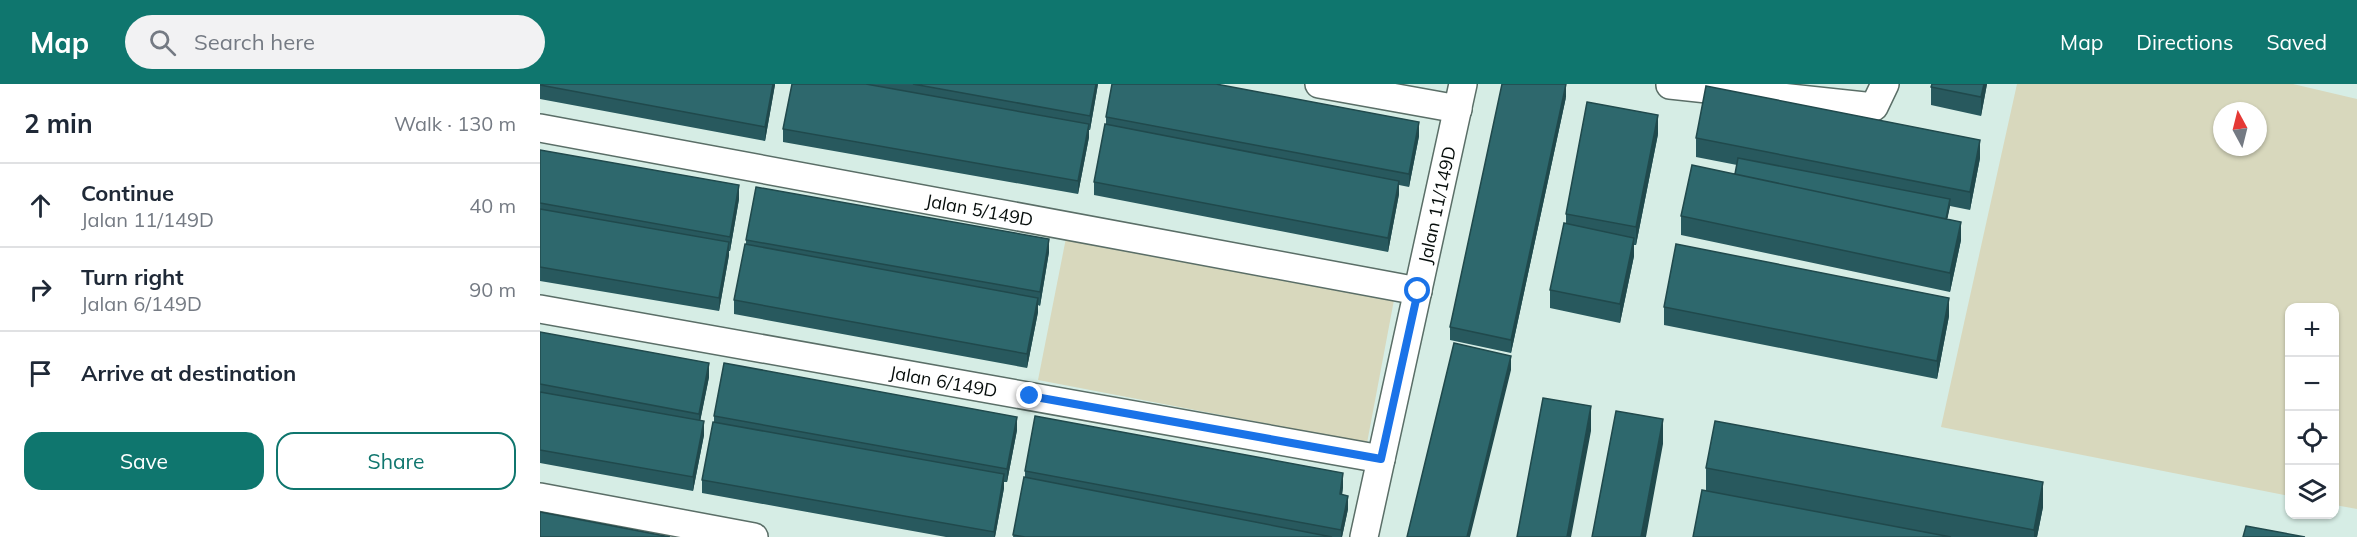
<!DOCTYPE html>
<meta charset="utf-8">
<style>
:root{--surface:#fff;--page:#f2f2f3;--text:#1f2937;--muted:#747a83;--line:#e0e1e3;--accent:#0f766e}
body{margin:0;font-family:Mulish,sans-serif;background:var(--page);color:var(--text)}
.controls{position:absolute;right:18px;bottom:18px;display:grid;overflow:hidden;border-radius:12px;box-shadow:0 2px 4px #0004}
.controls button{width:54px;height:54px;display:grid;place-items:center;padding:0;border:0;border-bottom:2px solid var(--line);background:var(--surface);color:var(--text);font:30px sans-serif}
.compass{position:absolute;left:1673px;top:18px;width:54px;height:54px;border-radius:50%;background:var(--surface);box-shadow:0 2px 4px #0004;rotate:353deg}
.stop{position:absolute;width:18px;height:18px;margin:-14px;border:4px solid #1a73e8;border-radius:50%;background:#fff}
.stop.end{background:#1a73e8;border-color:#fff;box-shadow:0 2px 6px #0008}
.list{margin:0;padding:0;list-style:none}
h2{display:flex;justify-content:space-between;align-items:center;height:78px;margin:0;padding:0 24px;font-size:26px}
h2 small{font-size:20px;font-weight:400;color:var(--muted)}
.list li{display:grid;grid-template-columns:39px 1fr auto;gap:18px;align-items:center;box-sizing:border-box;height:84px;padding:0 24px;border-top:2px solid var(--line)}
.list b{display:block;font-size:22px;white-space:nowrap}
.list p{margin:0;font-size:20px;white-space:nowrap;color:var(--muted)}
.list em{font-size:20px;font-style:normal;color:var(--muted)}
.actions{display:flex;gap:12px;padding:18px 24px}
.actions a{flex:1;padding:14px 0;border:2px solid var(--accent);border-radius:18px;text-align:center;font-size:21px;color:var(--accent)}
.actions .main{background:var(--accent);color:#fff}
.icon{flex:none;width:33px;height:33px;fill:none;stroke:currentColor;stroke-width:2;stroke-linecap:round;stroke-linejoin:round}
.map{position:relative;flex:none;width:1817px;height:453px;overflow:hidden}
header{display:flex;align-items:center;gap:36px;box-sizing:border-box;height:84px;padding:0 30px;background:var(--accent);color:#fff}
header strong{font-size:28px}
nav{display:flex;gap:33px;margin-inline-start:auto;font-size:21px}
.search{width:420px;height:54px;background:var(--page);display:flex;align-items:center;gap:15px;box-sizing:border-box;padding:0 21px;border-radius:33px;color:var(--muted);font-size:22px}
main{display:flex}
aside{flex:1;background:var(--surface)}
.map>svg:first-child{display:block}
.green{fill:#d8d8bd;fill-rule:evenodd}
.lines{fill:none;stroke-linecap:round;stroke-linejoin:round}
.minor-casing{stroke:#5a6e67;stroke-width:30}
.minor{stroke:#fff;stroke-width:27}
.wall{fill:#28595e}
.shaded-wall{fill:#20494c}
.building{fill:#2e686d;stroke:#20494c;stroke-width:1.5}
.route{stroke:#1a73e8;stroke-width:8}
.labels{text-anchor:middle;dominant-baseline:central;stroke-width:4.5;stroke-linejoin:round;paint-order:stroke}
.street-label{font-size:18px;fill:#060d0b;stroke:#fff}
</style>
<header>
<strong>Map</strong>
<div class="search"><svg class="icon" aria-label="search" viewBox="0 0 24 24"><circle cx="10" cy="10" r="6"/><path d="M15 15l6 6"/></svg>Search here</div>
<nav><a>Map</a><a>Directions</a><a>Saved</a></nav>
</header>
<main>
<aside>
<h2>2 min<small>Walk · 130 m</small></h2>
<ul class="list">
<li><svg class="icon" aria-label="ahead" viewBox="0 0 24 24"><path d="M12 20V5M6 11l6-6 6 6"/></svg><div><b>Continue</b><p>Jalan 11/149D</p></div><em>40 m</em></li>
<li><svg class="icon" aria-label="right" viewBox="0 0 24 24"><path d="M7 20v-9h11M14 6l5 5-5 5"/></svg><div><b>Turn right</b><p>Jalan 6/149D</p></div><em>90 m</em></li>
<li><svg class="icon" aria-label="arrive" viewBox="0 0 24 24"><path d="M6 21V4h12l-3 4 3 4H6"/></svg><div><b>Arrive at destination</b></div></li>
</ul>
<div class="actions"><a class="main">Save</a><a>Share</a></div>
</aside>
<div class="map">
<svg width="1817" height="453" viewBox="0 0 1817 453">
<rect width="100%" height="100%" fill="#d6ede5"/>
<path class="green" d="M1477,0h276l64,15v410l-22,-4 -1,-197h-44l-1,188 -348,-69zM1682,27h36v36h-36z
M526,154l328,62 -27,143 -329,-63z"/>
<g class="lines">
<g class="minor-casing">
<g id="minor">
<path d="M779,0l139,25"/>
<path d="M1130,1l204,22 11,-23"/>
<path id="s1" d="M0,44l878,163"/>
<path id="s2" d="M0,225l841,150"/>
<path d="M0,413l214,40"/>
<path id="s3" d="M824,453l99,-453"/>
</g>
</g>
<use href="#minor" class="minor"/>
</g>
<path class="wall" d="M0,0h235l-10,57 -225,-42z
M252,0h306l-8,46h-1v7l-11,57 -295,-52v-13z
M1447,0l-6,32 -50,-11v-18z
M1026,13l-55,256 -61,-13v-13z
M566,33l313,19 -10,51 -10,-2v9l-11,58 -294,-57v-13l12,-58z
M1118,50l-22,111h-2v11l-14,67 -70,-15v-18l16,-66v-10z
M1156,54l284,20 -10,52 -20,-4 -3,13 14,21 -11,52 -269,-57v-19l54,-42 2,-9 -41,-8z
M0,66l199,49 -9,52h-1v4l-10,56 -179,-30z
M206,156l303,12 -9,54 -2,-1v7l-11,56 -293,-54v-14l12,-56z
M1124,223l285,9 -12,63 -273,-54z
M0,248l169,45 -9,44 4,14 -11,56 -153,-28z
M174,332l303,14 -10,52h-3v6l-9,49h-49l-244,-44v-13l12,-58z
M1166,384l337,39 -6,30h-344l13,-46z
M485,387l318,16 -1,8 6,14 -6,28h-329l12,-59z"/>
<path class="shaded-wall" d="M233,0h2v1l-10,56v-14z
M556,0h2l-8,46v-14z
M1026,0v13l-55,256v-13z
M1444,0h3l-6,32v-19z
M1118,31v19l-22,111v-18z
M879,38v14l-10,51v-13z
M549,40v13l-11,57v-13z
M1440,56v18l-10,52v-18z
M859,97v13l-11,58v-14z
M199,101v14l-9,52v-14z
M1410,115v7l-6,30v-7z
M1421,138v18l-11,52v-19z
M1094,154v18l-14,67v-19z
M509,155v13l-9,54v-14z
M189,158v13l-10,56v-13z
M498,214v14l-11,56v-14z
M1409,214v18l-12,63v-18z
M971,272v14l-41,167h-3z
M169,279v14l-10,50v-13z
M1051,322v25l-20,106h-4z
M477,333v13l-10,52v-13z
M1123,335v25l-17,93h-5z
M164,337v14l-11,56v-14z
M803,389v14l-3,21v-14z
M464,390v14l-9,49h-1v-5z
M1503,398v25l-6,30h-3v-7z
M808,412v13l-6,28h-1v-7z"/>
<path class="building" d="M0,0h233l-8,43 -225,-42z
M252,0h74l223,40 -11,57 -295,-52z
M373,0h183l-6,32z
M572,0h104l203,38 -10,52 -303,-57z
M962,0h64l-55,256 -61,-13z
M1392,0h52l-3,13 -50,-10z
M1166,2l274,54 -10,52 -274,-54z
M1047,18l71,13 -22,112 -70,-13z
M565,40l294,57 -11,57 -294,-56z
M0,66l199,35 -9,52 -190,-34z
M1198,74l212,41 -4,20 -211,-45z
M1152,81l269,57 -11,51 -269,-57z
M216,103l293,52 -9,53 -294,-52z
M0,125l189,33 -10,56 -179,-31z
M1024,139l70,15 -14,66 -70,-14z
M205,160l293,54 -11,56 -293,-54z
M1136,160l273,54 -12,63 -273,-54z
M0,248l169,31 -10,51 -159,-30z
M914,259l57,13 -44,181h-60z
M184,279l293,54 -10,52 -293,-53z
M0,308l164,29 -11,56 -153,-27z
M1003,314l48,8 -24,131h-50z
M1076,327l47,8 -22,118h-49z
M495,332l308,57 -3,21 8,2 -7,34 -316,-59z
M1175,337l328,61 -9,48 -328,-62z
M173,338l291,52 -10,58 -292,-52z
M484,393l308,60h-307l-12,-2z
M1162,406l249,47h-258z
M0,428l130,25h-130z
M1706,442l59,11h-62z"/>
<g class="lines">
<path class="route" d="M490,312l351,63 37,-168"/>
</g>
<g class="labels">
<g class="street-label">
<text stroke="none"><textPath href="#s3" startOffset="340">Jalan 11/149D</textPath></text>
<text stroke="none"><textPath href="#s1" startOffset="447">Jalan 5/149D</textPath></text>
<text stroke="none"><textPath href="#s2" startOffset="410">Jalan 6/149D</textPath></text>
</g>
</g>
</svg>
<div class="controls">
<button>+</button>
<button>−</button>
<button><svg class="icon" aria-label="locate" viewBox="0 0 24 24"><circle cx="12" cy="12" r="6"/><path d="M12 2v4M12 18v4M2 12h4M18 12h4"/></svg></button>
<button><svg class="icon" aria-label="layers" viewBox="0 0 24 24"><path d="M12 4l9 5-9 5-9-5zM3 14l9 5 9-5"/></svg></button>
</div>
<svg class="compass" viewBox="-18 -18 36 36"><path d="M0-13l5 13h-10z" fill="#e53935"/><path d="M0 13l5-13h-10z" fill="#747a83"/></svg>
<div class="stop" style="left:878px;top:207px"></div>
<div class="stop end" style="left:490px;top:312px"></div>
</div>
</main>
